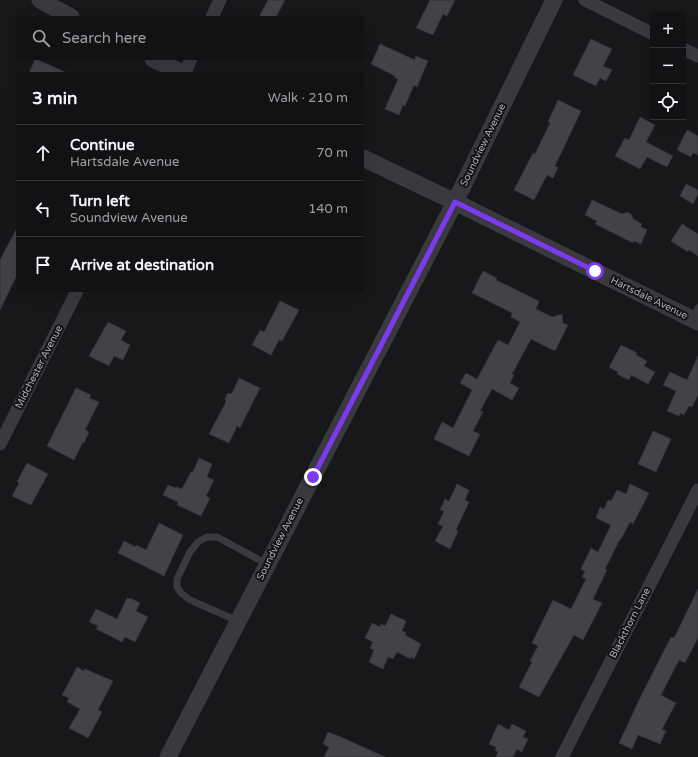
<!DOCTYPE html>
<meta charset="utf-8">
<style>
:root{--surface:#121214;--page:#1b1b1d;--text:#f1f3f6;--muted:#9c9ea0;--line:#313234}
body{margin:0;font-family:"Varela Round",sans-serif;background:var(--page);color:var(--text)}
.controls{position:absolute;right:12px;top:12px;display:grid;overflow:hidden;border-radius:0px;box-shadow:0 4px 16px #0002}
.controls button{width:36px;height:36px;display:grid;place-items:center;padding:0;border:0;border-bottom:1px solid var(--line);background:var(--surface);color:var(--text);font:20px sans-serif}
.stop{position:absolute;width:12px;height:12px;margin:-9px;border:3px solid #7c3aed;border-radius:50%;background:#fff}
.stop.end{background:#7c3aed;border-color:#fff;box-shadow:0 1px 4px #0008}
.list{margin:0;padding:0;list-style:none}
h2{display:flex;justify-content:space-between;align-items:center;height:52px;margin:0;padding:0 16px;font-size:17px}
h2 small{font-size:13px;font-weight:400;color:var(--muted)}
.list li{display:grid;grid-template-columns:26px 1fr auto;gap:12px;align-items:center;box-sizing:border-box;height:56px;padding:0 16px;border-top:1px solid var(--line)}
.list b{display:block;font-size:15px;white-space:nowrap}
.list p{margin:0;font-size:13px;white-space:nowrap;color:var(--muted)}
.list em{font-size:13px;font-style:normal;color:var(--muted)}
.icon{flex:none;width:22px;height:22px;fill:none;stroke:currentColor;stroke-width:2;stroke-linecap:round;stroke-linejoin:round}
.map{position:relative;flex:none;width:698px;height:757px;overflow:hidden}
.search{position:absolute;background:var(--surface);box-shadow:0 4px 16px #0002;left:16px;top:16px;width:348px;height:44px;display:flex;align-items:center;gap:10px;box-sizing:border-box;padding:0 14px;border-radius:0px;color:var(--muted);font-size:15px}
.panel{position:absolute;background:var(--surface);box-shadow:0 4px 16px #0002;left:16px;top:72px;width:348px;height:220px;border-radius:0px}
.map>svg:first-child{display:block}
.building{fill:#434247;stroke:#333236}
.lines{fill:none;stroke-linecap:round;stroke-linejoin:round}
.service{stroke:#3a393f;stroke-width:7}
.minor{stroke:#3a393f;stroke-width:13}
.tertiary{stroke:#3a393f;stroke-width:17}
.route{stroke:#7c3aed;stroke-width:5}
.labels{text-anchor:middle;dominant-baseline:central;stroke-width:4;stroke-linejoin:round;paint-order:stroke}
.street-label{font-size:10px;fill:#ababb9;stroke:#131315}
</style>
<div class="map">
<svg width="698" height="757" viewBox="0 0 698 757">
<rect width="100%" height="100%" fill="#18181a"/>
<path class="building" d="M268,0h17l-9,17h-17z
M430,0h25l-8,16 -4,-2 -10,21 -17,-7z
M591,39l21,10 -9,17 9,4 -6,11 -6,-3 -4,8 -23,-11z
M380,44l35,16 1,-4 12,5 -11,26 -3,-2 -9,21 -2,-1 -4,10 -14,-6 13,-30 -3,-1v-2l-24,-12z
M35,59h1l31,14h-38z
M558,100l23,11 -26,55 3,2 -5,10 -6,-3 -13,25 -20,-10 19,-37 2,1 15,-31 -2,-1z
M640,117l15,8 -9,17 27,14 -6,11 -20,-10 -7,12 -25,-13 10,-18 4,2z
M687,130l11,6v19l-5,-2 -2,4 -14,-7z
M686,184l12,6v4l-5,10 -13,-8z
M592,200l30,14 5,-2 4,2 2,5 9,5 -1,3 6,3 -6,14 -7,-3 -1,2 -38,-19 2,-3 -12,-6z
M682,224l16,10v22l-9,-6 -1,2 -17,-11z
M17,228v47l-17,35v-50z
M483,271l14,7 -1,2 43,21 -3,8 16,8 10,-3 1,9 5,2 -13,26 -24,-12 -19,35 2,1 -4,8 9,5 -7,12 -20,-11 -12,22 3,1 -10,19 7,3 -11,22 -35,-17 8,-17 11,6 19,-38 -12,-7 6,-10 11,6 21,-39 10,5 12,-23 -9,-5 1,-4 -40,-20z
M280,301l19,9 -17,31 -3,-1 -8,15 -19,-10 8,-15 4,2z
M108,322l18,9 -5,9 9,5 -7,15 -9,-4 -5,10 -20,-10z
M621,345l16,8 -1,2 11,6 -3,5 11,6 -7,12 -17,-9 -2,5 -12,-6 1,-2 -9,-5z
M698,356v39l-6,12 -3,-1 -5,9 -4,-2 -1,3 -12,-5 9,-20 -13,-6 7,-13 17,8z
M239,378l21,10 -20,40 -3,-2 -8,17 -20,-9 17,-32 -1,-3 2,-5 5,-1z
M76,388l15,7 -2,3 10,4 -14,28 4,2 -5,11 -1,-1 -9,18 -27,-14z
M653,431l18,8 -15,33 -18,-8z
M199,458l13,6 -5,13 7,3 -8,16 4,2 -9,18 -24,-11 1,-3 -15,-7 5,-10 8,3 1,-1 5,2 9,-17h2z
M27,463l21,11 -17,31 -19,-9 7,-13 -2,-1z
M457,484l12,6 -4,10 4,2 -13,28 2,1 -8,18 -15,-8 8,-15 -5,-2 6,-13 -4,-1 5,-11 4,2z
M630,484l19,9 -16,31 -3,-2 -9,17h-1l-15,30 2,1 -14,29 9,4 -19,37 -9,-5 -35,62 -20,-10 13,-25 -2,-1 8,-15 -6,-3 21,-43 18,9 15,-30 -4,-2 3,-6 -4,-2 10,-21 7,4 13,-27 -15,-7 4,-11 4,2 4,-9 3,1 6,-11 9,4z
M159,523l24,12 -19,41 -46,-23 6,-12 12,6v-2l10,5z
M698,589v49l-13,25 -6,-3 -18,35 15,8 -14,26 4,2 -6,13 -22,-9 -6,14 -13,-6 21,-45 31,-61 3,1z
M127,598l3,1v-1l10,5 -4,8 12,6 -13,25 -10,-5 -3,5 -26,-13 2,-3 -9,-4 7,-13 21,10z
M391,614l15,7 -4,10 4,1 -1,3 16,9 -7,15 -3,-2v2l-14,-7 -4,7 -5,-2 -5,12 -14,-7 5,-12 -4,-2 3,-6 -8,-4 7,-15 8,4 1,-3 4,2z
M77,667l7,4 1,-2 28,12 -15,29 4,2 -14,26 -19,-10 11,-19 -13,-7 2,-4 -7,-3z
M498,724l11,6 3,-6 14,7 -3,6 5,2 -6,13 -5,-3 -4,8h-17l2,-5 -3,-2 1,-3 -7,-3z
M328,732l13,5 44,20h-61l5,-10 -6,-3z"/>
<g class="lines">
<path class="service" d="M693,320l5,-12
M238,621l-48,-21 -9,-7 -4,-6v-8l13,-27 8,-10 9,-5h10l50,27"/>
<path class="minor" d="M585,0l68,34
M212,17l8,-17
M683,49l15,7
M185,73l6,-14
M0,444l77,-153
M562,757l136,-267"/>
<path class="tertiary" d="M40,0l31,17
M153,59l30,14
M363,158l92,44 243,120
M168,757l287,-555 99,-202"/>
</g>
<g class="lines">
<path class="route" d="M313,477l142,-275 140,69"/>
</g>
<g class="labels">
<g class="street-label">
<text transform="translate(483 145) rotate(-64)">Soundview Avenue</text>
<text transform="translate(649 298) rotate(26)">Hartsdale Avenue</text>
<text transform="translate(39 367) rotate(-63)">Midchester Avenue</text>
<text transform="translate(280 539) rotate(-63)">Soundview Avenue</text>
<text transform="translate(630 623) rotate(-63)">Blackthorn Lane</text>
</g>
</g>
</svg>
<div class="controls">
<button>+</button>
<button>−</button>
<button><svg class="icon" aria-label="locate" viewBox="0 0 24 24"><circle cx="12" cy="12" r="6"/><path d="M12 2v4M12 18v4M2 12h4M18 12h4"/></svg></button>
</div>
<div class="stop" style="left:595px;top:271px"></div>
<div class="stop end" style="left:313px;top:477px"></div>
<div class="search"><svg class="icon" aria-label="search" viewBox="0 0 24 24"><circle cx="10" cy="10" r="6"/><path d="M15 15l6 6"/></svg>Search here</div>
<section class="panel">
<h2>3 min<small>Walk · 210 m</small></h2>
<ul class="list">
<li><svg class="icon" aria-label="ahead" viewBox="0 0 24 24"><path d="M12 20V5M6 11l6-6 6 6"/></svg><div><b>Continue</b><p>Hartsdale Avenue</p></div><em>70 m</em></li>
<li><svg class="icon" aria-label="left" viewBox="0 0 24 24"><path d="M17 20v-9H6M10 6l-5 5 5 5"/></svg><div><b>Turn left</b><p>Soundview Avenue</p></div><em>140 m</em></li>
<li><svg class="icon" aria-label="arrive" viewBox="0 0 24 24"><path d="M6 21V4h12l-3 4 3 4H6"/></svg><div><b>Arrive at destination</b></div></li>
</ul>
</section>
</div>
